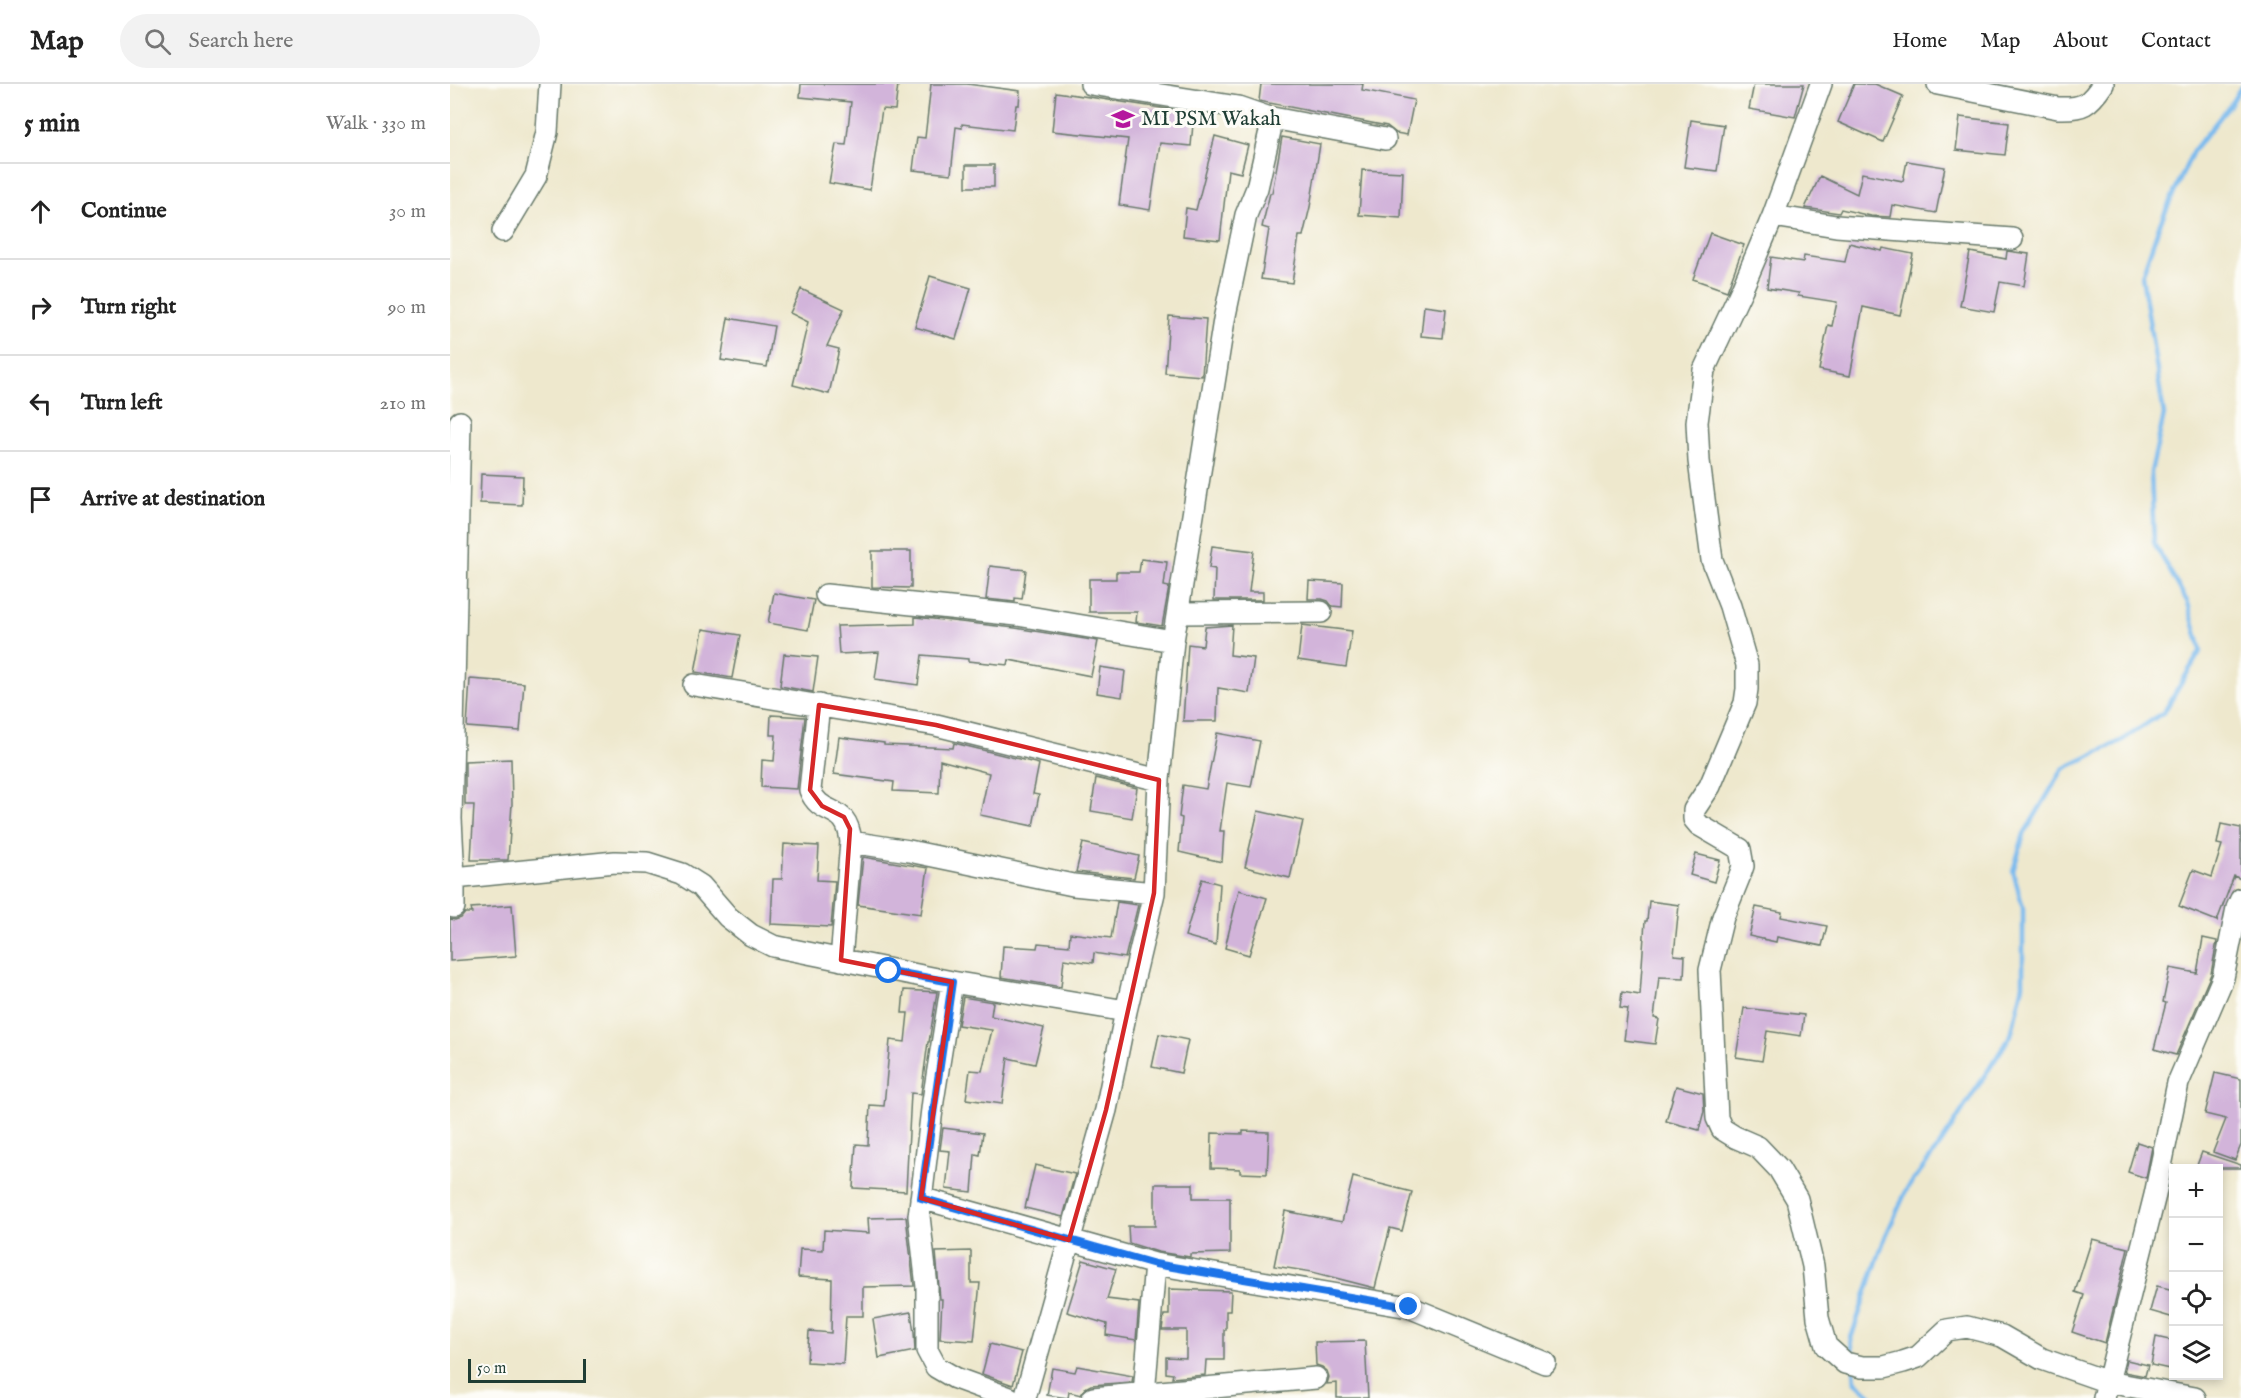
<!DOCTYPE html>
<meta charset="utf-8">
<style>
:root{--surface:#fff;--page:#f2f2f2;--text:#222;--muted:#767676;--line:#e0e0e0}
body{margin:0;font-family:"IM FELL English",serif;background:var(--page);color:var(--text)}
.controls{position:absolute;right:18px;bottom:18px;display:grid;overflow:hidden;border-radius:0px;box-shadow:0 3px 9px #0003}
.controls button{width:54px;height:54px;display:grid;place-items:center;padding:0;border:0;border-bottom:2px solid var(--line);background:var(--surface);color:var(--text);font:30px sans-serif}
.scale{position:absolute;left:18px;bottom:15px;width:118px;box-sizing:border-box;padding-left:6px;border:3px solid #1f3d34;border-top:0;font-size:16px;line-height:21px;white-space:nowrap;color:#1f3d34;-webkit-text-stroke:4px #fdfcf7;paint-order:stroke}
.stop{position:absolute;width:18px;height:18px;margin:-14px;border:4px solid #1a73e8;border-radius:50%;background:#fff}
.stop.end{background:#1a73e8;border-color:#fff;box-shadow:0 2px 6px #0008}
.list{margin:0;padding:0;list-style:none}
h2{display:flex;justify-content:space-between;align-items:center;height:78px;margin:0;padding:0 24px;font-size:26px}
h2 small{font-size:20px;font-weight:400;color:var(--muted)}
.list li{display:grid;grid-template-columns:39px 1fr auto;gap:18px;align-items:center;box-sizing:border-box;height:96px;padding:0 24px;border-top:2px solid var(--line)}
.list b{display:block;font-size:22px;white-space:nowrap}
.list em{font-size:20px;font-style:normal;color:var(--muted)}
.icon{flex:none;width:33px;height:33px;fill:none;stroke:currentColor;stroke-width:2;stroke-linecap:round;stroke-linejoin:round}
.map{position:relative;flex:none;width:1791px;height:1314px;overflow:hidden}
header{display:flex;align-items:center;gap:36px;box-sizing:border-box;height:84px;padding:0 30px;background:var(--surface);border-bottom:2px solid var(--line)}
header strong{font-size:28px}
nav{display:flex;gap:33px;margin-inline-start:auto;font-size:21px}
.search{width:420px;height:54px;background:var(--page);display:flex;align-items:center;gap:15px;box-sizing:border-box;padding:0 21px;border-radius:33px;color:var(--muted);font-size:22px}
main{display:flex}
aside{flex:1;background:var(--surface)}
.map>svg:first-child{display:block}
.lines{fill:none;stroke-linecap:round;stroke-linejoin:round}
.stream{stroke:#79baee;stroke-width:4.5}
.building{fill:#d2b4da}
.minor-casing{stroke:#67796a;stroke-width:24}
.minor{stroke:#fff;stroke-width:21}
.route{stroke:#1a73e8;stroke-width:8}
.marked{fill:none;stroke:#d62828;stroke-width:4.5;stroke-linejoin:round}
.labels{text-anchor:middle;dominant-baseline:central;stroke-width:6;stroke-linejoin:round;paint-order:stroke}
.poi-label{font-size:21px;fill:#1f3d34;stroke:#fdfcf7;text-anchor:start}
</style>
<header>
<strong>Map</strong>
<div class="search"><svg class="icon" aria-label="search" viewBox="0 0 24 24"><circle cx="10" cy="10" r="6"/><path d="M15 15l6 6"/></svg>Search here</div>
<nav><a>Home</a><a>Map</a><a>About</a><a>Contact</a></nav>
</header>
<main>
<aside>
<h2>5 min<small>Walk · 330 m</small></h2>
<ul class="list">
<li><svg class="icon" aria-label="ahead" viewBox="0 0 24 24"><path d="M12 20V5M6 11l6-6 6 6"/></svg><div><b>Continue</b></div><em>30 m</em></li>
<li><svg class="icon" aria-label="right" viewBox="0 0 24 24"><path d="M7 20v-9h11M14 6l5 5-5 5"/></svg><div><b>Turn right</b></div><em>90 m</em></li>
<li><svg class="icon" aria-label="left" viewBox="0 0 24 24"><path d="M17 20v-9H6M10 6l-5 5 5 5"/></svg><div><b>Turn left</b></div><em>210 m</em></li>
<li><svg class="icon" aria-label="arrive" viewBox="0 0 24 24"><path d="M6 21V4h12l-3 4 3 4H6"/></svg><div><b>Arrive at destination</b></div></li>
</ul>
</aside>
<div class="map">
<svg width="1791" height="1314" viewBox="0 0 1791 1314">
<rect width="100%" height="100%" fill="#fdfcf7"/>
<filter id="ink" filterUnits="userSpaceOnUse"><feTurbulence type="fractalNoise" baseFrequency=".0167" numOctaves="2"/><feDisplacementMap in="SourceGraphic" scale="12" xChannelSelector="R" yChannelSelector="G"/><feConvolveMatrix kernelMatrix="1 2 1 2 8 2 1 2 1" color-interpolation-filters="sRGB"/></filter>
<filter id="wash" filterUnits="userSpaceOnUse"><feTurbulence type="fractalNoise" baseFrequency=".008" numOctaves="4" result="noise"/><feDisplacementMap in="SourceGraphic" scale="24" xChannelSelector="R" yChannelSelector="G"/><feGaussianBlur stdDeviation="1.35" result="paint"/><feColorMatrix in="noise" values="0 0 0 0 0 0 0 0 0 0 0 0 0 0 0 0 0 1.4 0 .05"/><feComposite in="paint" operator="in"/></filter>
<g filter="url(#wash)">
<rect width="100%" height="100%" fill="#eee8cd"/>
<g class="lines">
<path class="stream" d="M1403,1275l-2,-21 33,-98 23,-51 33,-44 71,-110 12,-50v-77l-10,-37 11,-37 39,-65 58,-28 43,-29 37,-62 -13,-47 -34,-60 -3,-71 13,-57 -22,-139 17,-50 34,-75 37,-46 11,-18
M1404,1286l1,11 19,17"/>
</g>
<g id="blocks">
<path class="building" d="M351,0h97l-3,26 -13,-1 -12,81 -41,-7 7,-39 10,1 5,-43 -51,-5z
M481,0h36l53,7 -1,14h-3l-3,25 -51,-6v4l-6,-1 -5,47 -38,-4 4,-33 8,1z
M811,0h102l-1,6 52,10 -7,35 -11,-2 -9,-7 -128,-25z
M1304,0h50l-9,33 -46,-8z
M1404,0h21l28,12 -20,46 -45,-20z
M606,8l138,21 -3,33 -31,-3 -10,67 -31,-5 9,-66 -76,-8z
M1510,33l49,6 -4,32 -49,-5z
M1241,36l33,5 -7,46 -33,-4z
M765,52l33,9 -7,28 -13,-3 -8,70 -37,-4 3,-28 10,2z
M832,53l38,7 -10,63 -7,29h-4l-7,47 -31,-4 8,-50 -7,-2 8,-34h2z
M1457,77l38,6 -9,46 -44,-8 -2,12 -19,-1 -30,-7 -2,4 -34,-5 15,-32 37,18 5,-21 41,8z
M516,81h28v22h-28z
M912,86l41,2 -2,46 -42,-3z
M1260,149l34,12 -17,46 -34,-12z
M1399,159l33,8 1,-3 30,6 -13,61 -37,-8 -13,69 -31,-6 9,-45 4,1 5,-24 -39,-6 1,-3 -32,-5 4,-31 32,5 1,-6 41,6z
M1557,167l22,3 -5,32 -24,-4 -6,30 -34,-6 10,-54 36,7z
M480,192l41,12 -15,51 -41,-12z
M351,205l43,20 -17,37 12,3 -10,45 -36,-9 15,-63 -18,-9z
M974,222l22,3 -3,29 -22,-2z
M719,232l37,3 -4,57 -37,-3z
M278,234l46,8 -7,41 -46,-7z
M31,390l42,2 -1,29 -42,-2z
M762,462l42,5 -5,41h14v8h-49l1,-31 -6,-1z
M422,467h39v37l-39,-1z
M691,475l26,3 -3,24 5,1 -7,39 -26,-4 1,-10h-48v-33h27v-7h23z
M540,482l36,4 -4,29 -7,-1v4l-29,-3z
M859,497l34,2 -1,24 -10,-1 -4,-5 -6,-2h-14z
M324,509l40,7 -6,30 -40,-7z
M465,533l100,11 83,13 -7,35 -82,-16 -1,5 -40,-4v-2l-46,-4 -4,30 -43,-6 4,-27 -40,2 -2,-28 78,-2z
M782,541l-2,30 24,3 -5,35 -31,-5 -1,33h-34l5,-77 15,2 2,-19z
M852,541l50,6 -6,36 -48,-7z
M253,545l37,6 -8,43 -37,-6z
M334,570l34,3 -5,35 -33,-6z
M650,583l25,4 -3,26 -25,-4z
M20,595l54,4 -4,48 -53,-4z
M321,631l34,2 -8,72 -36,-2 1,-27 12,1 2,-26h-6z
M767,649l43,8 -9,46 -24,-4 -7,48h4l-2,31 -43,-10 3,-34 -3,-1 4,-32 23,4z
M389,653l45,6v2l69,3 1,-5 85,21 -6,30 6,1 -6,31 -53,-11 9,-42 -49,-13 -1,33 -46,-2 1,-9 -60,-8z
M61,675l1,45 -4,56h-37l3,-55h-9v-44z
M646,694l41,10 -5,30 -41,-7z
M808,727l45,10 -13,57 -45,-11z
M1771,740l20,4v51l-7,-3 -17,45 -38,-15 14,-36 19,7 10,-32 -5,-1z
M633,759l56,13 -5,22 -58,-6z
M334,760l35,2 -2,34 18,1 -4,46 -60,-3 2,-45h9z
M1246,770l24,6 -6,22 -24,-7z
M413,773l65,11 -7,46 -63,-9z
M752,795l18,5 -4,61 -31,-9z
M789,806l28,8 -18,57 -24,-7z
M1199,817l30,4 -5,50 11,1 -1,22 -25,-1 -5,41 5,1 -4,25 -31,-4 4,-31 -8,-1 2,-16 18,3 5,-74h2z
M667,818l21,3 -13,53 -31,-5 -1,10 -29,-4 -3,28 -60,-10 2,-31 34,2 1,-5 31,3 1,-13 41,5z
M62,821l4,51 -66,5v-42l5,1 6,-2 4,-5h7l-1,-5z
M1306,823l26,5 -1,5 46,9 -5,20 -45,-9 -1,5 -27,-6z
M1753,854l14,3 -6,33 -35,81 -22,-6 12,-46 -3,-1 7,-34 27,5z
M454,906l33,2 -8,50h-1l-7,52 -10,-1 -5,98 -53,-3 3,-44 12,1 2,-40 14,1 6,-66 15,2 3,-29h-6z
M513,913l30,5 -2,14 53,12 -9,36 -27,-6 -6,46 -36,-5 4,-29 12,1 10,-41 -34,-5z
M1294,924l60,7 -3,21 -34,-5 -5,30 -26,-4z
M709,950l29,6 -7,33 -29,-6z
M1765,989l26,6v66l-6,15 -22,-8 13,-33 -21,-5z
M1226,1002l27,7 1,18 -5,19 -33,-9z
M493,1044l40,5 -3,22 -5,-1 -3,38 -26,-3 4,-38 -10,-1z
M793,1047l26,1 -2,42 -27,-1v-4l-29,-1 1,-35 31,1z
M1687,1058l15,5 -6,31 -18,-6z
M1752,1068l39,13v3h-45z
M585,1081l40,9 -12,43 -38,-9z
M903,1093l59,15 -10,39 -12,-3 -15,60 -63,-16 -38,-6 11,-55 57,11z
M705,1100h38v14h37v55l-40,1v3l-32,-5 -29,-9 -1,-17h27z
M456,1133l8,69 -51,1v29h-17l-3,48 -36,-2 2,-31 22,2 1,-54 -34,-2 2,-28 23,1 1,-20 45,3 -1,-15z
M1642,1155l36,9 -23,95 -33,-11 12,-37 -9,-3z
M521,1167v32h9l-6,58 -34,-2 2,-40h-2l-4,-47z
M633,1176l33,9 -9,30 32,4 -3,37 -30,-5 1,-11 -40,-12z
M1707,1202l17,4v28l-24,-7z
M719,1205l62,2 -1,20h-4v19h-2v30h-18l-1,15 -33,3 1,-4 -7,-1v-16l20,1v-28h-24l2,-15h5z
M461,1228l3,21 1,18 -36,7 -6,-39z
M1706,1253l18,4v29l-23,-5z
M915,1257l3,57h-31v-15l-10,1 2,-7 -2,-6 -5,-4 -6,-2 -1,-23z
M540,1260l32,8 -9,33 -31,-11z
M1677,1276l21,5 -3,11 -21,-4z
M627,1282l56,10 -1,6 -41,3 -6,3 -4,7 -12,-3 -1,6 -21,-3 5,-27 23,4z"/>
</g>
</g>
<g filter="url(#ink)">
<use href="#blocks" fill-opacity="0" stroke="#67796a" stroke-width="1.5"/>
<g class="lines">
<g class="minor-casing">
<path id="minor" d="M1371,0l-48,132 -31,73 -38,81 -7,52 2,39 13,99 18,46 17,59v24l-2,14 -35,83 -16,24v9l5,6 41,24 3,17 -3,9 -17,42 -13,53 7,148 5,11 13,8 23,10 21,22 18,30 16,67 5,52 8,28 19,17 17,4h22l19,-5 15,-5 29,-27 20,-3 35,9 40,23 66,23 87,16
M1488,0l120,24c25,1 31,-3 45,-24
M817,33l118,22
M1323,132l63,10 176,13
M53,147l33,-55 11,-44 3,-48
M376,511l191,20 156,26
M728,529l143,-1
M244,601l242,40 223,55
M369,621l-9,85c11,29 37,11 41,52l-10,118
M401,758l58,9 164,34 81,8
M4,794l161,-16 32,1 35,11 19,12 27,31 23,18 22,11 179,36 174,29
M4,823v-29l-3,-59 9,-397
M502,898l-19,119 -14,115 8,71v63l9,17 19,11 55,20
M471,1114l234,66 254,43 136,56
M694,1310l11,-130
M575,1314l81,-288 20,-99 28,-118 5,-113 14,-139 51,-321 22,-105 11,-27 13,-57 -3,-14 -29,-10 -147,-23
M643,1314l223,-20
M1654,1314l51,-203 23,-112 45,-105 14,-70 4,-9"/>
</g>
<use href="#minor" class="minor"/>
</g>
</g>
<g class="lines" filter="url(#ink)">
<path class="route" d="M439,887l63,11 -31,216 234,66 254,43"/>
</g>
<path class="marked" d="M369,621l117,20 223,55 -5,113 -48,217 -37,130 -148,-42 31,-216 -111,-22 9,-131 -6,-12 -22,-11 -12,-16z"/>
<defs>
<g id="school-bare" transform="scale(1.8)"><path d="M0-5L7-2L0 1L-7-2ZM-4 1L0 2.5L4 1V4Q0 6-4 4Z" fill="#b5179e" stroke="#fdfcf7" stroke-width="2.5" paint-order="stroke"/></g>
</defs>
<g fill-rule="evenodd">
<use href="#school-bare" x="673" y="35"/>
</g>
<g class="labels">
<g class="poi-label">
<text x="691" y="35">MI PSM Wakah</text>
</g>
</g>
</svg>
<div class="controls">
<button>+</button>
<button>−</button>
<button><svg class="icon" aria-label="locate" viewBox="0 0 24 24"><circle cx="12" cy="12" r="6"/><path d="M12 2v4M12 18v4M2 12h4M18 12h4"/></svg></button>
<button><svg class="icon" aria-label="layers" viewBox="0 0 24 24"><path d="M12 4l9 5-9 5-9-5zM3 14l9 5 9-5"/></svg></button>
</div>
<div class="scale">50 m</div>
<div class="stop" style="left:439px;top:887px"></div>
<div class="stop end" style="left:959px;top:1223px"></div>
</div>
</main>
